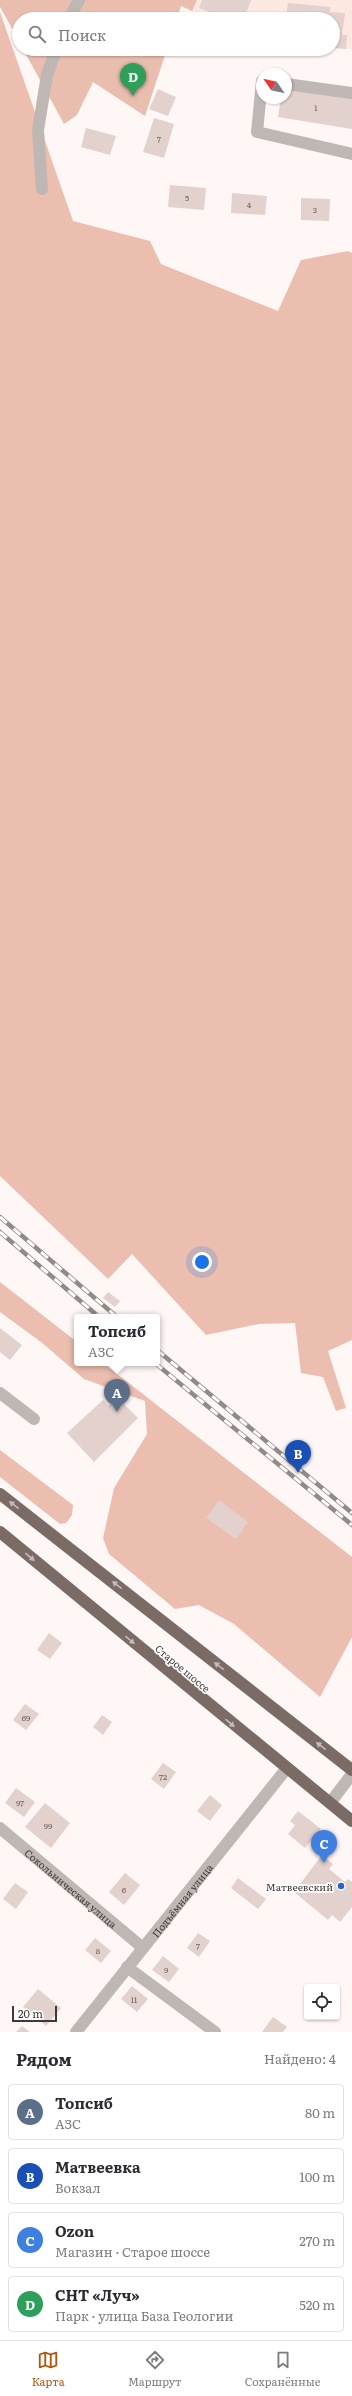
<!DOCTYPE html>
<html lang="ru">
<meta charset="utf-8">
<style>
:root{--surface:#fff;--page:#f2f2f3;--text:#2b2b33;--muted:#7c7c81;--line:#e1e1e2;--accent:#b45309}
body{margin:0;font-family:Literata,serif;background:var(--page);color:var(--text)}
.controls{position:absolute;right:12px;bottom:12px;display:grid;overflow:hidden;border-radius:4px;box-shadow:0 1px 3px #0004}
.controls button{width:36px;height:36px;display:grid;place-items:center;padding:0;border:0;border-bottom:1px solid var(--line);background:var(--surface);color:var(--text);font:20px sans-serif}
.compass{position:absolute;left:256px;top:68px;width:36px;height:36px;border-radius:50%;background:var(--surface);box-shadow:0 1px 3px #0004;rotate:304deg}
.scale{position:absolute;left:12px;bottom:10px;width:45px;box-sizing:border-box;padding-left:4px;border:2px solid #3f3836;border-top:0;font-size:11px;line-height:14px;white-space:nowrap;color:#3f3836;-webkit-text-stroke:3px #fff;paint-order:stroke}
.you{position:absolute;left:202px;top:1262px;width:14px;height:14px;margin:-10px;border:3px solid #fff;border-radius:50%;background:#1a73e8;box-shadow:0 0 0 6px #1a73e833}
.badge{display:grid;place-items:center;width:26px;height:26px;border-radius:50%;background:var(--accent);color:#fff;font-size:13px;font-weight:700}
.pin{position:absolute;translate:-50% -33px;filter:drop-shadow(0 1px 2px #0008)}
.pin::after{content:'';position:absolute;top:21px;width:14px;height:12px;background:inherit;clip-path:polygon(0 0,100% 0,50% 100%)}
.popup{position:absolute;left:74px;top:1314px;width:86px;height:52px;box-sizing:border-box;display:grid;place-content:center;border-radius:4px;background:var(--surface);filter:drop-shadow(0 1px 3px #0005);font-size:13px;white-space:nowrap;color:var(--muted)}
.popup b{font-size:15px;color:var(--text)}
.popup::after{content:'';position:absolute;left:50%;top:100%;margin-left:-8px;border:8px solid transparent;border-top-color:var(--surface)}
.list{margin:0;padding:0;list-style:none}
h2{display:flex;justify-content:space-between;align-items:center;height:52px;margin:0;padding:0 16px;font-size:17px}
h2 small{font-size:13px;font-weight:400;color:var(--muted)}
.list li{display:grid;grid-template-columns:26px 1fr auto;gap:12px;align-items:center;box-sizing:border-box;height:56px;margin:0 8px 8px;padding:0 8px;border:1px solid var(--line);border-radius:4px}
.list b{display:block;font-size:15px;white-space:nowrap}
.list p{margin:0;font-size:13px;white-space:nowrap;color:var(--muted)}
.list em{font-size:13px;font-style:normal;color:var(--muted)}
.icon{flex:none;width:22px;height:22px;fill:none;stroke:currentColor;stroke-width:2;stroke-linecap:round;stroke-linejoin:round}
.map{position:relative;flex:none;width:352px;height:2032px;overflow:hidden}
.search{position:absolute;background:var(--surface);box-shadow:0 1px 3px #0004;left:12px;right:12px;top:12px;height:44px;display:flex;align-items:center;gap:10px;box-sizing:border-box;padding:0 14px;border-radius:22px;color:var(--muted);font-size:15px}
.sheet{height:308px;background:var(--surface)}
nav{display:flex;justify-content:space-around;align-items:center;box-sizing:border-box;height:56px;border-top:1px solid var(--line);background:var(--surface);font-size:11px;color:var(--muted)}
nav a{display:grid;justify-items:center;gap:2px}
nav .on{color:var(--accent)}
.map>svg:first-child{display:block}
.built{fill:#fce8e1}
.green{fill:#e9beaf}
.forest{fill:#ebbeaf}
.building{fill:#e2d1cc}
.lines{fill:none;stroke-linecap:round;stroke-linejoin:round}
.minor{stroke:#beb7b4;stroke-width:12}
.highway{stroke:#7a6b66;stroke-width:12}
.rail-casing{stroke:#918a88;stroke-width:4.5}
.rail{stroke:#fff;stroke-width:3;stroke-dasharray:9;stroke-linecap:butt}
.oneway{fill:#c3bcba}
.poi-dot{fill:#2664d1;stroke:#fff;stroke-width:1.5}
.labels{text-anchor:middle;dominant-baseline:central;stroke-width:3.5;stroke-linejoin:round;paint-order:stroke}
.number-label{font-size:8px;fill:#685e5c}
.street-label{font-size:10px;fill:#3f3836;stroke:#fff}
.poi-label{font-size:10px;fill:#3f3836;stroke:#fff;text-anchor:end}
</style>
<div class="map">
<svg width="352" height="2032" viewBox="0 0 352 2032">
<rect width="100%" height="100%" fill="#fef7f5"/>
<path class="built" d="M197,0h155v50l-19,-4v-27h-118l-23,-8z"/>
<path class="green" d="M0,0h197l-5,11 -11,-5 -4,13h-158v22l-19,-34z
M23,49h144l-22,67 -52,-34 -16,33 -13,9z"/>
<path class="forest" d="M0,12l73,209 77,20 11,23 117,47 23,-51 47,-9 4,2v1087l-24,11 18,57 -10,3 -13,-34 -22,-4 -6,-50 -36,1 -53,11 -74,-81 -24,25 -108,-103z
M0,1282l77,60v21h26l249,194v80l-32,60 -86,-73 -35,-19 -24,4 -66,-55 -6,-16 11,-50 33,-54 -2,-33 -61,-22 -43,-37 -41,-30z
M0,1450l73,55 -1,10 -6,8 -6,1 -60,-47z"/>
<path class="building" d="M202,0h49l-7,19h-16l-29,-11z
M288,3l42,4v5l15,1 -3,22h5l-1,14 -13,-1v-29h-47z
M286,87l66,11v31l-74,-12 3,-19h5z
M158,89l18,8 -8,19 -19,-7z
M154,118l20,6 -10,34 -21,-6z
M86,128l30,8 -6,19 -29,-8z
M170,185l36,3 -2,22 -36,-3z
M232,193l35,3 -2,19 -34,-2z
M301,198l29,1 -1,22 -28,-1z
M108,1292l12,9 -5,6 -12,-9z
M0,1328l22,17 -12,15 -10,-8z
M117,1397l21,21 -44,44 -27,-29 36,-33 5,6z
M219,1500l29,22 -12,17 -30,-21z
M49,1633l13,10 -12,16 -13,-9z
M25,1704l14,10 -13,16 -13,-10z
M102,1715l10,7 -9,13 -10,-8z
M163,1763l13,9 -12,17 -13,-10z
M16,1788l19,14 -11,15 -19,-14z
M210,1795l12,10 -12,16 -13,-10z
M45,1803l25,20 -19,25 -26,-21z
M298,1811l23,18 -16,19 -17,-14 7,-9 -5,-4z
M322,1855l11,9 -4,5 16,13 3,-3 4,3v25l-12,15 -8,-7 -4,5 -34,-28z
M125,1873l15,12 -16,20 -15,-13z
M238,1878l28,21 -8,10 -27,-21z
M15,1883l13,9 -12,17 -13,-10z
M198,1933l12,8 -11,16 -12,-9z
M95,1938l16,13 -10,12 -16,-13z
M163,1956l16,13 -10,13 -17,-12z
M132,1986l16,13 -11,13 -16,-13z
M38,1989l23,19 -15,18 -23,-19z
M273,2017l14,10 -4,5h-21z
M22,2026l8,6h-14z"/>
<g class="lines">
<g class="minor">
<path d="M69,19l10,-19"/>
<path d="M262,81l-5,51 95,22"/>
<path d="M286,84l66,9"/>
<path d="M42,189l-4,-59 9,-55 9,-26"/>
<path d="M0,1393l34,26"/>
<path d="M330,1803l22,-29"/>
<path id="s1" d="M0,1828l143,120"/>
<path d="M127,1967l88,65"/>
<path id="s2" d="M76,2032l211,-264"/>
</g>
<path class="highway" d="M0,1494l352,276
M0,1532l352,289"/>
<g class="rail-casing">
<path id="rail" d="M0,1217l117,100
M0,1232l99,85
M157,1350l195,163
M155,1363l197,162"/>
</g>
<use href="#rail" class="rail"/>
</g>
<defs><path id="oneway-solid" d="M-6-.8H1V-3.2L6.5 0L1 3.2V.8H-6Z"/></defs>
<g class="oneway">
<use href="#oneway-solid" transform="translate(14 1505) rotate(-142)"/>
<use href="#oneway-solid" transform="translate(30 1557) rotate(40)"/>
<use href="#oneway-solid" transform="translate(117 1585) rotate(-142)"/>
<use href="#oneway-solid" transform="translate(130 1640) rotate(40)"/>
<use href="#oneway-solid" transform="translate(219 1666) rotate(-142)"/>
<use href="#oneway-solid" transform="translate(230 1723) rotate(40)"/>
<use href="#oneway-solid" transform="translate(321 1746) rotate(-142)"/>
</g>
<circle class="poi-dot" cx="341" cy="1886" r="4"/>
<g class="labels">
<g class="number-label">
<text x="316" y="107">1</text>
<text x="159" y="138">7</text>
<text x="187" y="197">5</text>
<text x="249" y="204">4</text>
<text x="315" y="209">3</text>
<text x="26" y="1717">69</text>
<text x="163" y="1776">72</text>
<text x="20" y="1802">97</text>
<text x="48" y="1825">99</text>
<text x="124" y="1889">6</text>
<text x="198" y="1945">7</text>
<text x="98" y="1950">8</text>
<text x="166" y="1969">9</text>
<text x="134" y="1999">11</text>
</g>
<g class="street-label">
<text transform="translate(183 1668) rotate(40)">Старое шоссе</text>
<text stroke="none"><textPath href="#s1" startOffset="93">Сокольническая улица</textPath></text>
<text stroke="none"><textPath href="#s2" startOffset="169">Подъёмная улица</textPath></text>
</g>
<g class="poi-label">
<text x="333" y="1886">Матвеевский</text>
</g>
</g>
</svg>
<div class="controls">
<button><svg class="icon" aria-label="locate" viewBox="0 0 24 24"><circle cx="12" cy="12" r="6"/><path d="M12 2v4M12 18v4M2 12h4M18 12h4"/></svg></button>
</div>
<svg class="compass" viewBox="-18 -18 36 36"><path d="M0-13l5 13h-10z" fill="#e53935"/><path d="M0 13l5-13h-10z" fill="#7c7c81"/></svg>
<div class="scale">20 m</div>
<div class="you"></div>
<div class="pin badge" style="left:117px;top:1412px;background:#5c6f8a">A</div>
<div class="popup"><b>Топсиб</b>АЗС</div>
<div class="pin badge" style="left:298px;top:1473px;background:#1a4fb4">B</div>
<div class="pin badge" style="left:324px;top:1863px;background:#3f7fe0">C</div>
<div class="pin badge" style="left:133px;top:96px;background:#2e9e5b">D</div>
<div class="search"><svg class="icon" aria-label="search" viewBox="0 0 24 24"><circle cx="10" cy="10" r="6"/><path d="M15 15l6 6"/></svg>Поиск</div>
</div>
<section class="sheet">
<h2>Рядом<small>Найдено: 4</small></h2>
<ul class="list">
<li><span class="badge" style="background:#5c6f8a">A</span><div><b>Топсиб</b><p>АЗС</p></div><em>80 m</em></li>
<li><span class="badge" style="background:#1a4fb4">B</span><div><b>Матвеевка</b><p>Вокзал</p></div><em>100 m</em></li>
<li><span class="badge" style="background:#3f7fe0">C</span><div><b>Ozon</b><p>Магазин · Старое шоссе</p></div><em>270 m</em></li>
<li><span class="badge" style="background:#2e9e5b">D</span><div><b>СНТ «Луч»</b><p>Парк · улица База Геологии</p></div><em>520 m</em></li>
</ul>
</section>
<nav>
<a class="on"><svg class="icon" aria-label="map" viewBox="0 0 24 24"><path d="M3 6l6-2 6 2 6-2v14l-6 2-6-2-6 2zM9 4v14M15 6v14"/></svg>Карта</a>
<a><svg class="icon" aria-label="directions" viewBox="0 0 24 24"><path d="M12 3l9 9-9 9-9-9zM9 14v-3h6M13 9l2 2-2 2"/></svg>Маршрут</a>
<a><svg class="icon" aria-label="saved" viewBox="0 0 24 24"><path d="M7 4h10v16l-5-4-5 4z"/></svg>Сохранённые</a>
</nav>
